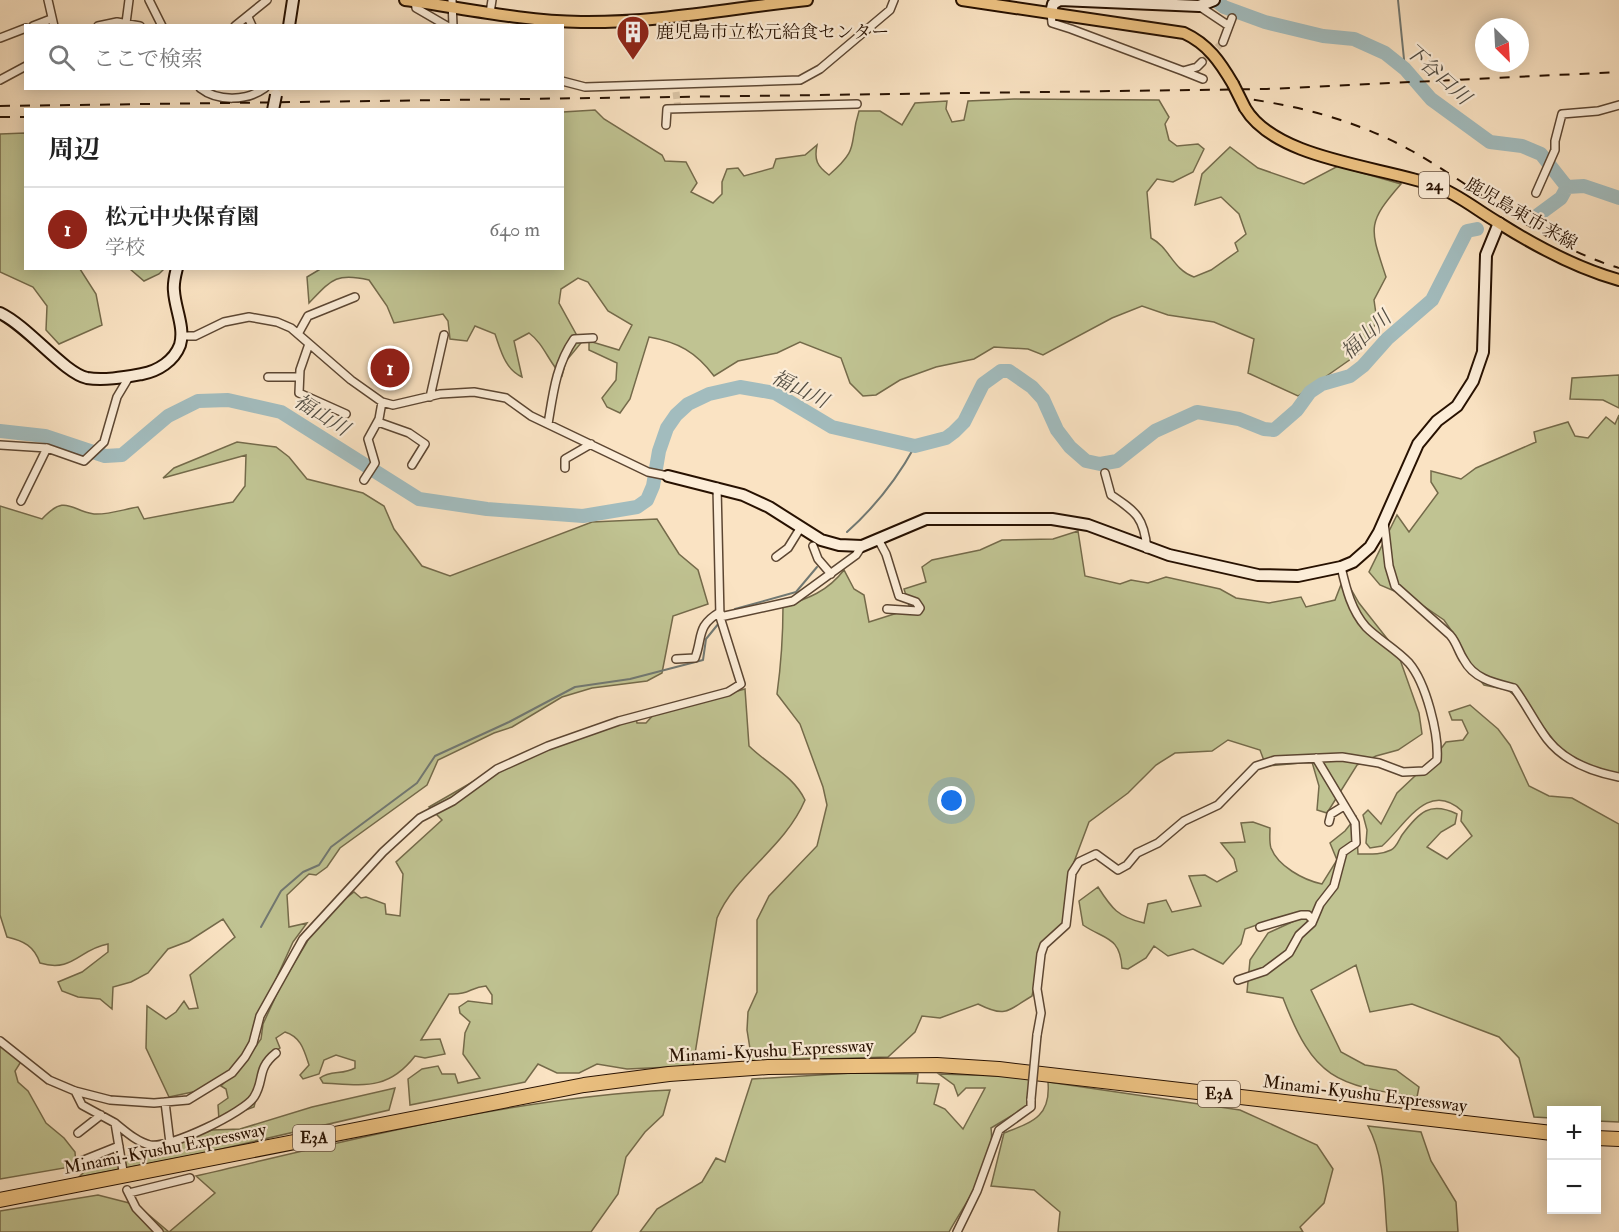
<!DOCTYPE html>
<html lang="ja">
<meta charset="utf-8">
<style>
:root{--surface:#fff;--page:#f2f2f2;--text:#222;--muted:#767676;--line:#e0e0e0;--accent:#8f2418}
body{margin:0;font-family:"IM FELL Double Pica","Noto Serif JP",serif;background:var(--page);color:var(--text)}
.controls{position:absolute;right:18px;bottom:18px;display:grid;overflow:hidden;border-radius:0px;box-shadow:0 3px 15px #0003}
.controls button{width:54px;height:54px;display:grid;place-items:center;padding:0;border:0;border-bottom:2px solid var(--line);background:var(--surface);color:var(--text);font:30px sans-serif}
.compass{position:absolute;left:1475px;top:18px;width:54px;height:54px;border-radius:50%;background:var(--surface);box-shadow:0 3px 15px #0003;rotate:156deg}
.you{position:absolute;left:952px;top:801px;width:21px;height:21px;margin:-15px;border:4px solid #fff;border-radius:50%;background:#1a73e8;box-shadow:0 0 0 9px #1a73e833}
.badge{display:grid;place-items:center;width:39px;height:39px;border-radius:50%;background:var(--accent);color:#fff;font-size:20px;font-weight:700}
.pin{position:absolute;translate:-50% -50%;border:3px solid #fff;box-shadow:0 2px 6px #0006}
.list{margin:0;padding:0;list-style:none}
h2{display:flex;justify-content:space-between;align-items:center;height:78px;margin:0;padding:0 24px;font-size:26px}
h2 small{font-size:20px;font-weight:400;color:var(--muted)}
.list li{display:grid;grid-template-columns:39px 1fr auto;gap:18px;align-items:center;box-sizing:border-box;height:84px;padding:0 24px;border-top:2px solid var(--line)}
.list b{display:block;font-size:22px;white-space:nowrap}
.list p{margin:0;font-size:20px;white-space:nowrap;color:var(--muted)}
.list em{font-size:20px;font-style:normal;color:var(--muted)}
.icon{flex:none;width:33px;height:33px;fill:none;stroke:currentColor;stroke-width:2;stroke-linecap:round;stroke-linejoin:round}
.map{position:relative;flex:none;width:1619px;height:1232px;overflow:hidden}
.search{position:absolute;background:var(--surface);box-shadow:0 3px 15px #0003;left:24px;top:24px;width:540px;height:66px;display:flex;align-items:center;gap:15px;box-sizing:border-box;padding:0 21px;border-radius:0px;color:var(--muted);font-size:22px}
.panel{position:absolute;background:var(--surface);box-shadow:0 3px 15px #0003;left:24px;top:108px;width:540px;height:162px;border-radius:0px}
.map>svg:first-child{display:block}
.green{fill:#c0c392;stroke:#746a4a;stroke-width:1.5}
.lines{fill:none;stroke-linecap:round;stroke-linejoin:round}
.stream{stroke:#717872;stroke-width:2}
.river{stroke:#a2bcbe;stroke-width:14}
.street-tunnel{stroke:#dac4a6;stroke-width:7;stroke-dasharray:7 3.5;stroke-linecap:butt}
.street-casing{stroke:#5c4632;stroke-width:10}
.secondary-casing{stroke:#271101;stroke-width:14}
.primary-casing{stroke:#271101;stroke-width:14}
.highway-casing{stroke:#271101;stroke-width:16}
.street{stroke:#fcedd8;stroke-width:7}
.secondary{stroke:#fcedd8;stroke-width:10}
.primary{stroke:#edc282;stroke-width:10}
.highway{stroke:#edc282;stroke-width:14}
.rail{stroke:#271101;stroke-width:2;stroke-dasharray:10 10;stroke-linecap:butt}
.street-bridge-casing{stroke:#5c4632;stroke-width:10;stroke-linecap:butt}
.secondary-bridge-casing{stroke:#271101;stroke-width:14;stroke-linecap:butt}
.primary-bridge-casing{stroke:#271101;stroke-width:14;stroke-linecap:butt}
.street-bridge{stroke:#fcedd8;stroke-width:7}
.secondary-bridge{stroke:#fcedd8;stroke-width:10}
.primary-bridge{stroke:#edc282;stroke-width:10}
.labels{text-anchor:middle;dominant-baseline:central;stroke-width:4.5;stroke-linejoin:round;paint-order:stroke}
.shield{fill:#fcedd8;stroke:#675342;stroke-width:1.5}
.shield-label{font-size:16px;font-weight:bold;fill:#271101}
.poi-label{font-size:18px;fill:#271101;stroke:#fcedd8;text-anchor:start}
.street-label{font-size:18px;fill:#271101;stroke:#fcedd8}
.water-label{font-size:20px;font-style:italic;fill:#524d43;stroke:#fcedd8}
</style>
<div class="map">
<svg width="1619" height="1232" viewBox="0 0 1619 1232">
<rect width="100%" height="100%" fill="#fae3c3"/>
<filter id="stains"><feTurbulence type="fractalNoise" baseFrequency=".00333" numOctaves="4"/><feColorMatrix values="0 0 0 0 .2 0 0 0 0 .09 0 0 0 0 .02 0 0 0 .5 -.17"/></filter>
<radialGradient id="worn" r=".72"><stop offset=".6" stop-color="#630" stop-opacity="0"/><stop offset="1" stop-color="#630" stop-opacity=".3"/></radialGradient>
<path class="green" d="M1014,99l145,1 10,17 -4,7 4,16 8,6 21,-2 6,5 -11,23 -20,10 -16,-3 -10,13 4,46c19,10 21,31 43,39l17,-7 27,-19 -3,-8 11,-9 -7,-20 -18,-17 -26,8 7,-31 28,-27 28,21 46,16 34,-18 63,18c-35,40 -31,44 -15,93l-12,23 3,21 -19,33 -60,42 -50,-23 6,-34 -40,-17 -46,-7 -26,-9 -30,12 -69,37 -15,-6 -34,-2 -20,12 -38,8 -36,13 -24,15 -13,1 -13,-13 -9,-25 -41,-16 -23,11 -39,8 -24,15c-18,-24 -36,-34 -65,-39l-19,62 -10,14 -13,-6 -5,-9 14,-18 1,-17 -28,-13v-9l30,9 13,-25 -24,-14 -20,-29 -10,-4 -17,11 -2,14 22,40 -15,18 -4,15c-14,-15 -18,-32 -33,-43l-15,8 8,36c-17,-8 -21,-26 -27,-43l-20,-8 -8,15 -17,-2 -2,-18 -5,-7 -49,9 -7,-17 -18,-26c-33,-8 -38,0 -60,23l-2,-26 15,-9h240l1,-156 32,-2 9,9 58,36 3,6 21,1 11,21 -6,9 22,11 9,-9v-12l5,-13 11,-1 6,8 29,-8 3,-9 29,-4 12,-10c-3,15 0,21 12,30 32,-28 19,-29 30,-64h21l22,14 13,-22 32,-2 -1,8 6,13 12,-2 4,-19z
M25,133l1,135 54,1 16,25 6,31 -43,19 -13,-14 1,-24 -14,-19 -33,-15v-138z
M130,269h34l-5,5 -15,7z
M1619,375v33l-16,-8 -33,-1 2,-21z
M1619,415v360l-15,-1 -39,-19 -38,-49 -19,-16 -24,-5 -12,-15 -14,-30 -14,-20 -31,-21 -33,-14 -11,-13 28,-57 12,17 29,-39 -7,-11v-11l30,8 15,-11 60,-26 -2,-10 34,-10 7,14 13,2 18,-21 9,7z
M237,442l39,5 13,10 18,22 56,14 21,13 10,23 28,37 28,10 142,-54 65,-3 22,35 19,16 10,34 -35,12 -11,57 -15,8 -55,7 -30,9 -50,30 -18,6 -56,27 -11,25 -87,63 -13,19 -11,8 -7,-1 -22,21 2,32 18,-4 -14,19 -27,59 -15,44 -15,20 -29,24 -38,8 -23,-49 1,-42 19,13 10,-7 8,-11 5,8 9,-1 -8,-33 45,-38 -12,-18 -34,22 -21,8 -20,24 -17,9 -18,5 -1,22 -12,-10 -22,-2 -16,-6 -4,-9 24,-10 26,-20v-8c-29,5 -35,29 -68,19 -6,-17 -16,-22 -33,-26l-7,-22v-409l42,13c24,-26 29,-8 52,-5 14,1 31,-5 44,-7l6,12 89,-17 12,-16 1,-31 -83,23 11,-10z
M1078,531l7,45 35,8 11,-4 17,3 18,-6 54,12 16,9 33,5 32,-6 5,10 29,-7 9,-23 15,26 38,48 22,62 3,21 -24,16 -22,6 -19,9 -30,48 -10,-3 2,-24 -7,-24 -46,4 -6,-16 -32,-10 -16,11 -37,2 -19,12 -28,28 -39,29 -15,40 -4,59c-27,25 -31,40 -38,75 -25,15 -26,22 -54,8l-38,14 -18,-2 -7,16 -27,25 -136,4 -5,-31 1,-18 9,-20v-72l12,-24 48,-50 10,-41 -4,-18 -23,-63 -23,-30c4,-29 6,-58 6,-88 25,-7 45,-15 61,-36l10,19 10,6 5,27 41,-13 -6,-20 22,-7 -4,-15 10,-7 48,-10 22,-10 51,-1z
M745,689l4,57c19,19 44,29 56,54 -21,49 -69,73 -88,118l-24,148 -66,3 -30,-5 -18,9h-22l-19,-9 -13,18 -115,23 -2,-26 14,-10 16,-3 4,8h13l3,9 22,-5 -17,-24 2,-21 5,-11 -10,-9 -1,-6 9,-6 24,3v-9l-6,-9c-16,1 -16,9 -37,8l-28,46 19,-1 5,15 -20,4 -10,-2c-27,35 -52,29 -92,27l-3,-5c10,-8 23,-3 35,-10v-7l-19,-6 -12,5 -5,14 -16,5 -3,-4 9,-10c-5,-15 -8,-28 -24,-33l-9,6 4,10 -14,10 -12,49 -35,13 -1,-15 10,-7 -2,-9 -5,-3 25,-26 15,-21 2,-15 18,-39 26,-43 8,-20 39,-30 7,6 5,-1 19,7 1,10 14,2 3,-42 -7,-12 46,-42 -13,-13 47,-27 74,-38 85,-28 2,9h9l10,-11z
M1470,705l28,24 12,16 19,41 20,10 23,2 47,26v298l-22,-1 -1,-11h-44l-1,8 -17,-1 -15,-59 -20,-21 -87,-33 -42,8 -14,-47 -45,25 30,62 24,13 31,5 23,17 -2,10c-82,-12 -103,-18 -134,-99l-36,-6 3,-32 18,-27 35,-16 -35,4 -23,8 -4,15 -18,20 -30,-15 -25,7 -14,-10 -8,12 -18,11 -6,-1c-2,-32 -17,-28 -39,-43l-4,-24 19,-14c14,22 20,30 46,36l4,-19 18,-4 6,12 29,-6 -12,-30 16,-1 12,7 20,-11 -3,-12 -13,-16 24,-1 -4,-19 12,-1 17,6c0,6 -1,14 1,20 7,18 32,32 51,36l15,-24 -7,-17 15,-12 11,-14 2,37c11,0 23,1 33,-4 5,-2 8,-10 11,-15 17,-23 28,-34 55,-21l-2,10 -14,8 -14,15 20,12 25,-23 -11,-15 1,-10c-34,-32 -57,15 -80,35l-12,2 -4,-5 1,-13 -4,-15 5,-5 13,14 16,-31 37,-35 12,-16 17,-2 5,-7 -6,-13h-10l-3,-8z
M0,1039l22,21 -7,11 3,11 10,9 18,32 18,15 11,14 1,14 -76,13z
M852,1073l66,1 -1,9 22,1 -5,20 11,5 18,20 22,-41h-19l-8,8 -4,-11 -15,-11 92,3 -3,29 -37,22c5,36 -25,73 -42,104h-309l17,-23 45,-27 14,-24 9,4 27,-83z
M1048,1082l192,28 77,35 16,24 -9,34 -24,24 3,5h-245l2,-20 -26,-22 -43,-4 13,-53c28,-11 47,-16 44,-51z
M395,1088l-6,22 -185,43 -125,24 12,-12 18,-7 29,-3 74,-25 28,-1 72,-22z
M670,1090l-7,25 -18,17 -19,25 -8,37 -27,38h-591v-21l98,-16 39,10 32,27 46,-39 -19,-17c156,-36 314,-78 474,-86z
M1368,1126l53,6 10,29 25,41 2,30h-71c-3,-35 -2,-74 -19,-106z"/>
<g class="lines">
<path class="stream" d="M1398,0l7,69
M847,532c28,-25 50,-53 68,-86
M735,609l61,-17 21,-25
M261,927l20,-36 22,-19 16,-7 12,-18 86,-64 18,-27 74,-34 66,-35 55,-8 73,-19 3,-21 13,-16"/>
<path class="river" d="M1215,0l9,7 41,15 58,14 31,3 31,14 20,16 26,30 59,43 32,4 19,8 26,33
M1567,187l17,-1 35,12
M1538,215l23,-17 6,-11
M0,431l45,5 60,20 17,-1 46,-39 30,-15 30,-1 53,12 138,87 68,10 96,7 54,-9 10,-7 6,-14 6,-35 8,-23 9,-13 12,-11 21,-10 31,-7 35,6 57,34 83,19 31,-8 8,-6 10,-10 19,-38 18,-13h8l23,16 11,12 14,31 13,17 16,14 14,3 17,-3 38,-30 42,-19 42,7 25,10 10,1 23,-20 13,-18 12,-8 28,-8 13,-10 24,-27 45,-39 35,-69 10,-2"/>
<path class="street-tunnel" d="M1202,62l21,-20
M676,92l2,17"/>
<g class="street-casing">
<path id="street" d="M48,0l6,26
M149,0l13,26
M452,0l1,26
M415,1l1,7 31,18
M1199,6l30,20
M490,13l2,-13
M1051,13l1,10 19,6 112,42 14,-4 5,-5
M248,17l4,9
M126,23l3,-23
M33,26l18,-7
M98,26l19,-4 23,4
M235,26l32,-26
M0,38l26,-10
M1223,42l9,-24
M1183,71l20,8
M0,80l26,-14
M562,81l23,6 215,-7 20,-11 70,-59 4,-10
M200,88c18,14 47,13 65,0
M666,125l1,-16 190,-5
M1536,193l19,-43v-9l7,-27 36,-3 21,-6
M298,334l10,-18 47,-19
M182,336h13l29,-14 25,-5 28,5 14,6 60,52 31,22 11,3 47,-11 34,-2 32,6 25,18 117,56 20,4
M309,344l-9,26 -1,23 47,21
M268,377h31
M430,397l14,-62
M378,422l31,11 16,11 -13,21
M548,424c5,-30 8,-59 26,-85l19,-1
M0,445l47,3 37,13 20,-19 13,-45 12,-20
M565,468v-9l26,-15
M1105,473l6,22c25,17 33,22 36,54
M364,480l11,-17 -7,-24 11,-20 3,-17
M21,501l26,-53
M1384,522l5,44 6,20 55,49c7,8 8,16 14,25 10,19 31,23 50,28 12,16 21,35 33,51 17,22 46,33 72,38
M878,539l8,15 13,42 17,6 4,6 -2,3 -31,-2
M813,546l5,13 13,15
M776,557l12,-9 13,-21
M720,617l73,-16 63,-46 6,-9
M676,659l19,-1c8,-21 1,-32 25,-46
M1329,822l2,-8 13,-8
M1260,927l41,-12h7l5,5
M1238,980l27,-9 24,-18 10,-18 13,-12 8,-19 14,-18 9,-34 13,-9 -1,-20 -39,-65
M1037,1035l4,-22 -4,-24 4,-35 3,-9 22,-20 6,-52 7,-11 17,-8 22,16 9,-5 10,-12 21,-10 26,-22 34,-16 38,-39 19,-6 67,-3 37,6 24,9 21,-1 13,-11c2,-26 -11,-77 -28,-97 -13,-14 -30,-23 -43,-36 -15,-17 -20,-39 -25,-60
M0,1041l49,39 26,11 35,9 44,3 34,-3 44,-27 13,-16 8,-14 7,-27 43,-77 80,-87 37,-34 33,-17 44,-32 51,-23 71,-25 109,-29 13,-8 -21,-67 -3,-130
M75,1091l7,14 33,18 8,48
M165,1102l5,41
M115,1123c10,8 22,19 35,22 19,4 95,-33 104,-48 11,-17 2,-28 22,-44
M78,1133l23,-18
M79,1162l40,-16
M127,1190l9,18 23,24
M129,1193l61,-15
M957,1232l20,-41 22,-61 32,-23v-8"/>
</g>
<g class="secondary-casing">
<path id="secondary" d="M1051,13l2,-9 7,-4 139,6 15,-6
M289,26l4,-26
M0,313c29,14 64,60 87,65 17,3 38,-1 55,-4 16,-3 32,-13 38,-29 5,-18 -5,-36 -6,-54 -1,-8 1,-15 3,-23
M668,476l75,19 26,12 52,33 18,5 23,1 64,-27h126l36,6 81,30 89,20 40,1 43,-9 12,-5 17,-15 9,-15 39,-88 19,-23 20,-15 16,-25 10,-29 3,-97 13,-32"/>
</g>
<g class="primary-casing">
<path id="primary" d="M405,0c58,8 117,21 176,22 76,1 151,-14 226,-22
M962,0l222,33c24,11 36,29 49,51
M1245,108c31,52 136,58 191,78 22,8 42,25 63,37 38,24 77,45 120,57"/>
</g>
<g class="highway-casing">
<path id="highway" d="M1596,1138l23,1
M0,1200l584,-115 85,-11 99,-7 169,-2 62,4 553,64"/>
</g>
<use href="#street" class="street"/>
<use href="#secondary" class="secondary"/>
<use href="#primary" class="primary"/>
<use href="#highway" class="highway"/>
<path class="rail" d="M1234,97c63,8 122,23 178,54 69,39 130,94 207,117
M0,106l1267,-17 352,-17
M0,117h26"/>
<g class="street-bridge-casing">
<path id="street-bridge" d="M1031,1099l6,-64"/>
</g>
<g class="secondary-bridge-casing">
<path id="secondary-bridge" d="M273,110l3,-15"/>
</g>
<g class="primary-bridge-casing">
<path id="primary-bridge" d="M1233,84l12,24"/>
</g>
<use href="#street-bridge" class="street-bridge"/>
<use href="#secondary-bridge" class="secondary-bridge"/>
<use href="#primary-bridge" class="primary-bridge"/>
</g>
<defs>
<g id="building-pin" transform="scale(1.725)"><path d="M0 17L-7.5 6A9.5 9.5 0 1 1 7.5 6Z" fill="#8f2418" stroke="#fcedd8"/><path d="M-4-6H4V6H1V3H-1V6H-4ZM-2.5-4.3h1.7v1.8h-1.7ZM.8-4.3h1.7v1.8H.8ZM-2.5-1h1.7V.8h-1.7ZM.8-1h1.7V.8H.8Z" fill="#fff"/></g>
</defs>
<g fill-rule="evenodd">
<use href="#building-pin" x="633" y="32"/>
</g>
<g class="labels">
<g class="shield">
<rect x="1419" y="172" width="30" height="26" rx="4.5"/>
<rect x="1198" y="1081" width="42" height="26" rx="4.5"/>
<rect x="293" y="1125" width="42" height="26" rx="4.5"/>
</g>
<g class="shield-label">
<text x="1434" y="185">24</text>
<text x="1219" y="1094">E3A</text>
<text x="314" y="1138">E3A</text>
</g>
<g class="poi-label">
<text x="656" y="32">鹿児島市立松元給食センター</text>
</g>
<g class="street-label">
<text transform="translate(1521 214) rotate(30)">鹿児島東市来線</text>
<text transform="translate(771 1051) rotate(-3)">Minami-Kyushu Expressway</text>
<text transform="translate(1365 1094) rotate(7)">Minami-Kyushu Expressway</text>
<text transform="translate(165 1149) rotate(-11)">Minami-Kyushu Expressway</text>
</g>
<g class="water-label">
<text transform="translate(1438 74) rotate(42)">下谷口川</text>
<text transform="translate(1366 335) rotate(-43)">福山川</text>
<text transform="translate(800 389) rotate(27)">福山川</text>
<text transform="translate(322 415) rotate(32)">福山川</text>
</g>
</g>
<rect width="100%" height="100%" filter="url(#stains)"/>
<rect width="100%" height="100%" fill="url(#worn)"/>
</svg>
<div class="controls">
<button>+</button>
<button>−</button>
</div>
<svg class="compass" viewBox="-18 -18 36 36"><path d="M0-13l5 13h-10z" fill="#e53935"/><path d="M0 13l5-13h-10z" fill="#767676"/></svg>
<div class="you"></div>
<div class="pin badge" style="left:390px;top:368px">1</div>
<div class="search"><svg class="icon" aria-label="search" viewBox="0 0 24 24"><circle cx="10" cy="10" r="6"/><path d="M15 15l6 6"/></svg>ここで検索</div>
<section class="panel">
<h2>周辺<small></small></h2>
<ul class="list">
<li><span class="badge">1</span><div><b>松元中央保育園</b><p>学校</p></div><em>640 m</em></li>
</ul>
</section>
</div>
